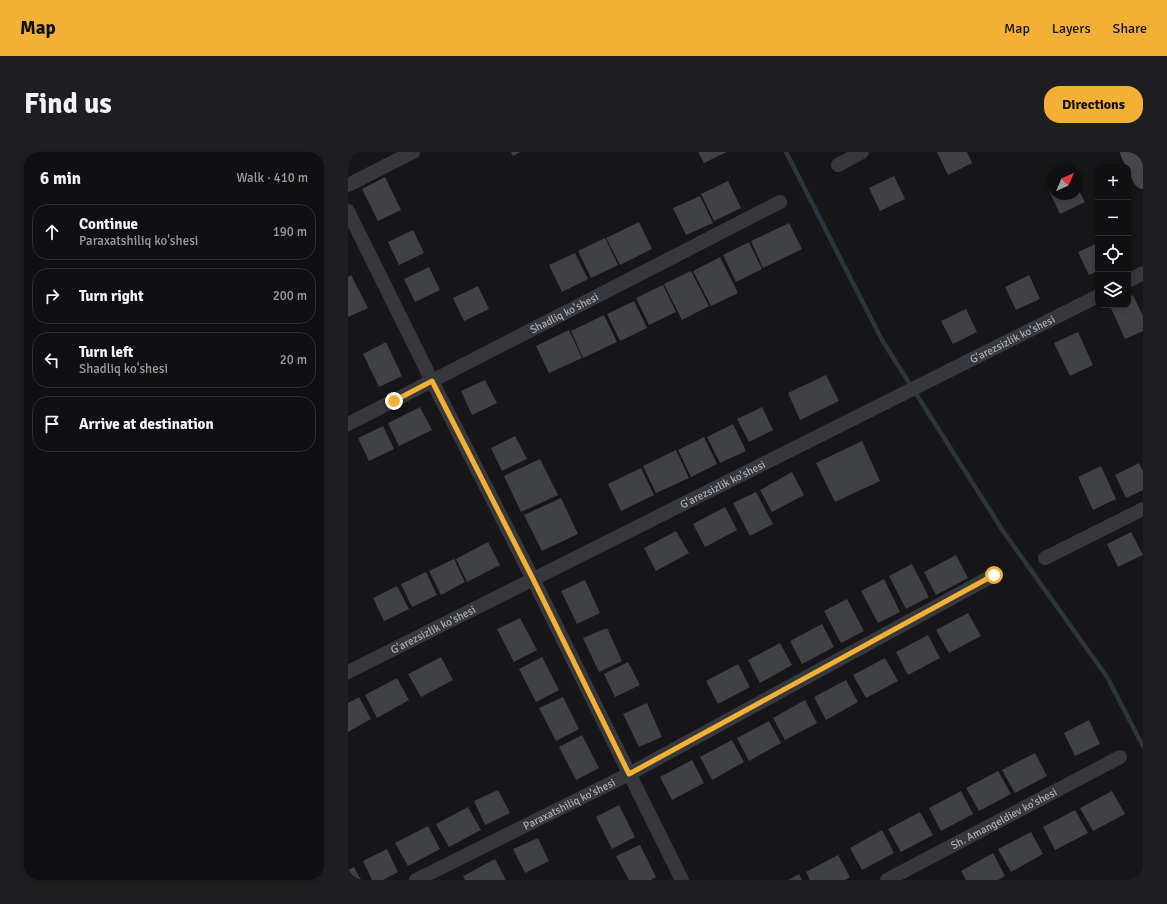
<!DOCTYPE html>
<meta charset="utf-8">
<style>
:root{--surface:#101012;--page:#1e1e20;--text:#f1f3f6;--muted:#9c9d9f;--line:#303032;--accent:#f2b134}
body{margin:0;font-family:Signika,sans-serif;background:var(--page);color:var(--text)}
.controls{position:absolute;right:12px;top:12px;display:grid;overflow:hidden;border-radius:8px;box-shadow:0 2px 6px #0003}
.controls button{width:36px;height:36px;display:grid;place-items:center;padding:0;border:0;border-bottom:1px solid var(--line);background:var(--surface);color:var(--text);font:20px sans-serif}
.compass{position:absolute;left:699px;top:12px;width:36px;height:36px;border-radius:50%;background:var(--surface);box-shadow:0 2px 6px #0003;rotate:44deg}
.stop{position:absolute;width:12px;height:12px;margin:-9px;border:3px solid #f2b134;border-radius:50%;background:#fff}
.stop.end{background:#f2b134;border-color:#fff;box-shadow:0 1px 4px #0008}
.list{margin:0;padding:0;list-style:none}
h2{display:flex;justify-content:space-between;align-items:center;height:52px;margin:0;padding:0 16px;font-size:17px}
h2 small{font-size:13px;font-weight:400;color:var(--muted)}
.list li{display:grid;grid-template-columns:26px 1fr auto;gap:12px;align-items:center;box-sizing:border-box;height:56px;margin:0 8px 8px;padding:0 8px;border:1px solid var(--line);border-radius:16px}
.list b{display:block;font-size:15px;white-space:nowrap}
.list p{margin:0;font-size:13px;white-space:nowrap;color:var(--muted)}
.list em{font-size:13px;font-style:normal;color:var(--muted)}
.icon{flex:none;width:22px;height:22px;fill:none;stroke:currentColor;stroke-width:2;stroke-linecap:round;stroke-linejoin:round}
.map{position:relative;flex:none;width:795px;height:728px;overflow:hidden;border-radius:16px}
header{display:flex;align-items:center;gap:24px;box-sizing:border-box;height:56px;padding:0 20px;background:var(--accent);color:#111}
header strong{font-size:19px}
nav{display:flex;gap:22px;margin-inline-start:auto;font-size:14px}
.intro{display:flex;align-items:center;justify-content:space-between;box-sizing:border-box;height:96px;padding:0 24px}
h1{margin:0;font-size:28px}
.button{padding:10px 18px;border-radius:16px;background:var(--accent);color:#111;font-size:14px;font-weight:700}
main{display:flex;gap:24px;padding:0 24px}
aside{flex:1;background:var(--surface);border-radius:16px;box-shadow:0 2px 6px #0003}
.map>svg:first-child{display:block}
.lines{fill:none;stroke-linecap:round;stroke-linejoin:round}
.stream{stroke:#2c353c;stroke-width:4.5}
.building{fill:#404145}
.street{stroke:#37383d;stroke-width:14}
.secondary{stroke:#45474d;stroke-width:20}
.route{stroke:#f2b134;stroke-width:5}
.labels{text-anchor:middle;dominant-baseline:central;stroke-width:3.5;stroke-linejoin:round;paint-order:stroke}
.street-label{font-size:11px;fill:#a8adb8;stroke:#111113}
</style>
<header>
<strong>Map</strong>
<nav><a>Map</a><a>Layers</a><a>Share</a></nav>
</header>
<div class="intro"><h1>Find us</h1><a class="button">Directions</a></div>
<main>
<aside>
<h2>6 min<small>Walk · 410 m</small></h2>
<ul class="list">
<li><svg class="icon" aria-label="ahead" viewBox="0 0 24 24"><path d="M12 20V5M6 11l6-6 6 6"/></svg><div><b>Continue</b><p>Paraxatshiliq ko'shesi</p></div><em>190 m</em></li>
<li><svg class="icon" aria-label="right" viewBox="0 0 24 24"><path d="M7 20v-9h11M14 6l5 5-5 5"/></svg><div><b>Turn right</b></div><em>200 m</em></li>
<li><svg class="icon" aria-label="left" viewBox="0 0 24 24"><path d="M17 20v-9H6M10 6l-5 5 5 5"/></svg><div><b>Turn left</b><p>Shadliq ko'shesi</p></div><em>20 m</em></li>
<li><svg class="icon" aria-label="arrive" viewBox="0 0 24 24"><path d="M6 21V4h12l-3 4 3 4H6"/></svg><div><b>Arrive at destination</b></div></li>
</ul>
</aside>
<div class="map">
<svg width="795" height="728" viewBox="0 0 795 728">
<rect width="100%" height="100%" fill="#161618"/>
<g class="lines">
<path class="stream" d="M438,0l96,188 121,191 104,146 36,69"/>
</g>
<path class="building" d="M0,0h12l-12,6z
M163,0h9l-7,4z
M350,0h29l-23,11z
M589,0h30l5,11 -24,12z
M546,24l11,23 -25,12 -11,-23z
M37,25l16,33 -23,11 -16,-32z
M380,29l13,27 -27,13 -13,-27z
M729,35l8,15 -25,12 -11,-23 4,-2v5h24z
M352,44l13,27 -27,12 -13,-27z
M291,70l13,27 -32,16 -14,-27z
M441,71l13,26 -39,19 -12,-27z
M65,78l11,23 -25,12 -11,-23z
M257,86l13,27 -27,13 -13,-27z
M401,90l13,27 -26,13 -13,-27z
M750,91v28l-9,4 -11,-23z
M227,101l13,26 -26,13 -13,-27z
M372,105l18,36 -27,13 -18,-35z
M81,115l11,23 -25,12 -11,-23z
M343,119l18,35 -27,14 -18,-36z
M3,123l17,33 -20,9v-40z
M681,123l11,24 -24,11 -11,-23z
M315,133l13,27 -27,13 -13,-27z
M130,134l11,23 -25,12 -11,-23z
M785,143l10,21v15l-18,8 -15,-33 18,-1v-7z
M286,149l13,27 -27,13 -13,-27z
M618,157l11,23 -24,12 -12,-23z
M256,163l13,27 -34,16 -12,-27z
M221,178l13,28 -33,15 -13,-27z
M730,180l15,33 -23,11 -16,-33z
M38,190l16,34 -23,11 -16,-33z
M478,223l13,26 -39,19 -12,-27z
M137,228l12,23 -25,12 -11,-24z
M72,255l12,23 -33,16 -11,-23z
M414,255l11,23 -24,12 -12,-23z
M385,272l13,27 -26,12 -13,-26z
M35,274l11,23 -25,12 -11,-23z
M167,284l12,23 -25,12 -11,-23z
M356,285l13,27 -26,13 -13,-27z
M514,289l18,40 -45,21 -19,-39z
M328,298l13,28 -33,15 -13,-27z
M192,307l18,36 -37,17 -17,-36z
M791,311l4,8v19l-17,8 -11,-23z
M753,314l15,33 -23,11 -15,-33z
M293,316l13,27 -33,16 -13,-27z
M444,320l12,23 -32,17 -12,-22z
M408,340l17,32 -23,12 -17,-33z
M213,346l17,36 -36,17 -18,-36z
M377,355l12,23 -32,17 -12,-23z
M328,379l13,22 -33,18 -12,-23z
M783,380l12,23 -25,12 -11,-23z
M140,390l12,23 -33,17 -11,-23z
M608,403l12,23 -32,17 -12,-23z
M106,407l11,23 -24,13 -12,-24z
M564,412l17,33 -23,12 -17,-33z
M78,420l11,23 -25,12 -11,-23z
M536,427l16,33 -22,11 -17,-32z
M237,428l15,33 -23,11 -16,-33z
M49,434l12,23 -25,12 -11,-23z
M499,447l17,32 -23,12 -17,-32z
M620,461l13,23 -32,17 -13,-23z
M172,466l17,32 -23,12 -17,-33z
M474,472l12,23 -32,17 -12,-23z
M259,476l15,33 -23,11 -16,-34z
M580,483l12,23 -32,17 -12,-23z
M432,491l12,22 -32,18 -12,-23z
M93,505l12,23 -32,17 -13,-23z
M194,505l17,33 -23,12 -17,-33z
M537,506l13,23 -32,17 -13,-23z
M280,510l12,23 -25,12 -11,-23z
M390,512l12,23 -32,17 -12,-23z
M49,526l12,22 -32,18 -12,-23z
M498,528l12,22 -32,18 -12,-23z
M11,545l12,22 -23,13v-29z
M215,545l16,32 -23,12 -17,-33z
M457,548l12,23 -32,17 -12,-22z
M299,551l15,34 -23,10 -16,-33z
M741,568l11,24 -25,12 -11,-23z
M421,569l12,22 -32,18 -12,-23z
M234,583l17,33 -23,12 -17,-33z
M384,588l12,22 -32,18 -12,-23z
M687,601l12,23 -32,17 -13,-23z
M344,608l12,23 -32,17 -12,-23z
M650,619l13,23 -32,17 -13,-23z
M150,638l12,23 -25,12 -11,-24z
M613,639l12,23 -32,17 -12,-23z
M764,639l13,23 -32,17 -13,-23z
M271,653l16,32 -23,12 -16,-32z
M120,655l13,23 -32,17 -13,-23z
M727,658l13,23 -33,17 -12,-23z
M572,660l13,23 -32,17 -13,-23z
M80,674l12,23 -32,17 -13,-23z
M534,678l12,23 -32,17 -12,-22z
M683,680l12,22 -32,18 -13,-23z
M190,686l11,23 -24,12 -12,-24z
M292,693l16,32 -5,3h-22l-13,-24z
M39,697l11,23 -15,8h-11l-9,-19z
M645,701l12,23 -7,4h-32l-5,-9z
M490,703l12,22 -5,3h-35l-4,-8z
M147,707l11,21h-41l-2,-4z
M6,715l7,13h-13v-10z
M451,722l3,6h-14z"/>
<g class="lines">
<g class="street">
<path d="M490,13l24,-13"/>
<path d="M0,33l65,-33"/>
<path d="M0,59l84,170 101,198 149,301"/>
<path d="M780,129l15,-8"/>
<path id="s1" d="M0,272l432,-222"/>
<path d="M697,406l98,-49"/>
<path id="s2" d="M0,520l750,-376"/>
<path id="s3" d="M68,728l213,-106 365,-199"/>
<path id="s4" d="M539,728l233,-123"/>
</g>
<path class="secondary" d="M782,0l13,27"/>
</g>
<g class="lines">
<path class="route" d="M46,249l38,-20 101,198 96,195 365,-199"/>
</g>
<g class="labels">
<g class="street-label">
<text stroke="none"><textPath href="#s1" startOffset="243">Shadliq ko'shesi</textPath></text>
<text stroke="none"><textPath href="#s2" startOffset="743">G'arezsizlik ko'shesi</textPath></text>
<text stroke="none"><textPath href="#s2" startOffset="419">G'arezsizlik ko'shesi</textPath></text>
<text stroke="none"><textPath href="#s2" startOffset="95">G'arezsizlik ko'shesi</textPath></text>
<text stroke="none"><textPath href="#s3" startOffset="171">Paraxatshiliq ko'shesi</textPath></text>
<text stroke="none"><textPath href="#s4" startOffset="132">Sh. Amangeldiev ko'shesi</textPath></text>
</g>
</g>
</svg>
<div class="controls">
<button>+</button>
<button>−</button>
<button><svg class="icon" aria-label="locate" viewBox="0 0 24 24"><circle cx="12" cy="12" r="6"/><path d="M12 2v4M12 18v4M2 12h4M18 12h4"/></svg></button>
<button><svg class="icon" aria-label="layers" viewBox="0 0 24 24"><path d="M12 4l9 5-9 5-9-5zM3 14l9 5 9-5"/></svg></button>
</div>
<svg class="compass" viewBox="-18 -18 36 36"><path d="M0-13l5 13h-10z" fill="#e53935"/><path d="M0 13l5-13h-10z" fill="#9c9d9f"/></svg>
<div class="stop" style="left:646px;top:423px"></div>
<div class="stop end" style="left:46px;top:249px"></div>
</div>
</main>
